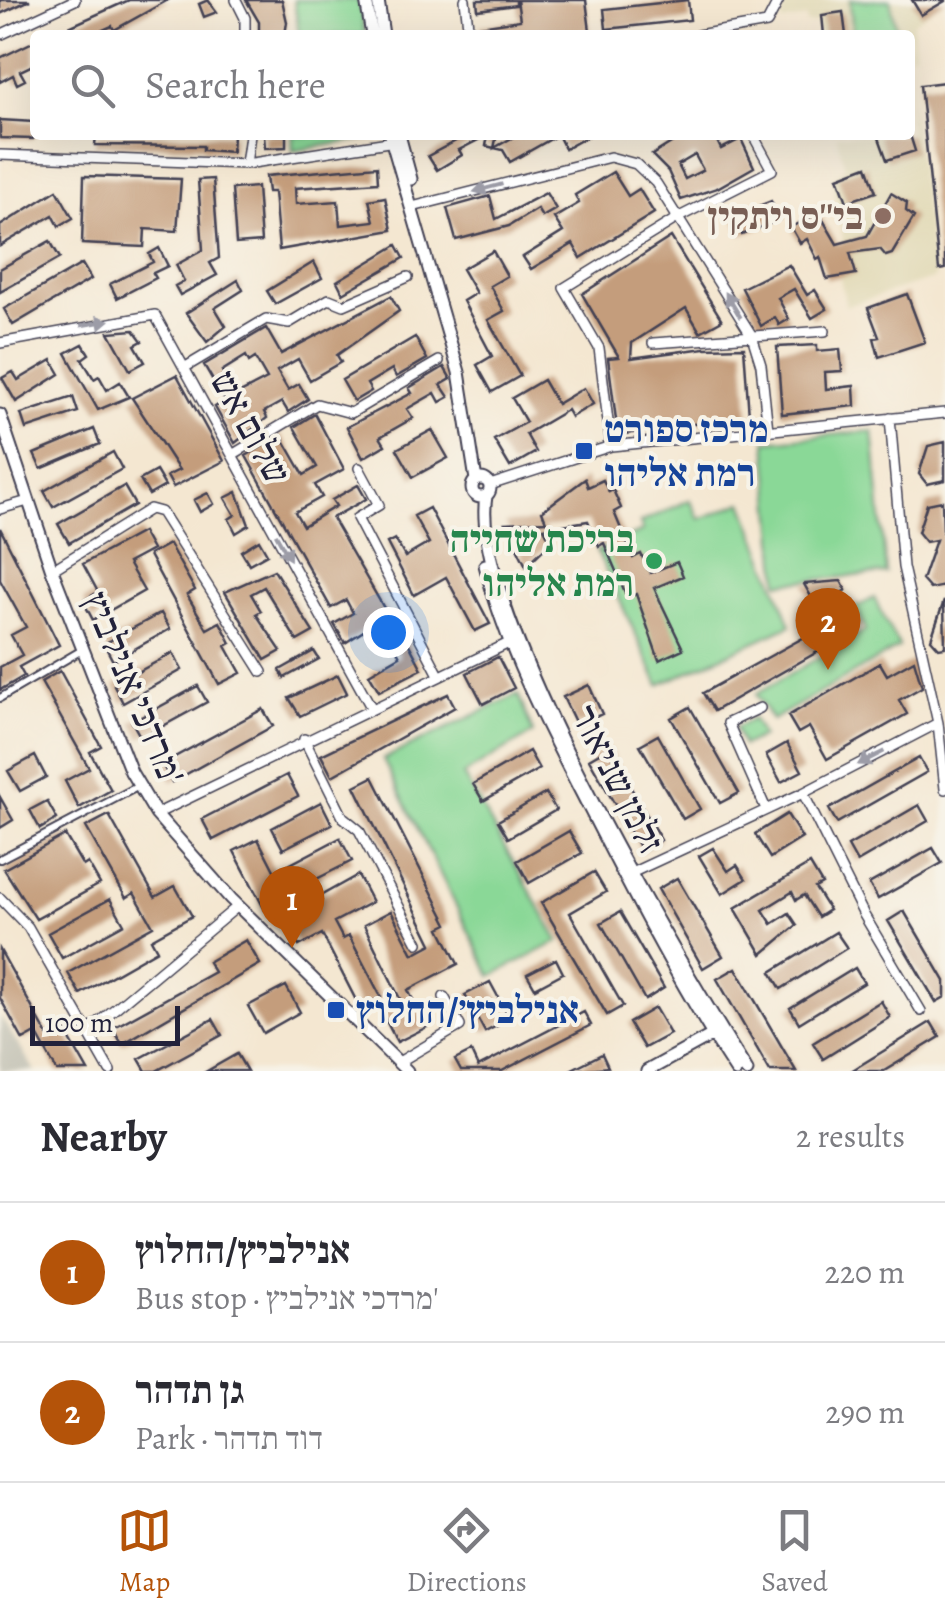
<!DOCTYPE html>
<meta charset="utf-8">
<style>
:root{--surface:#fff;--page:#f2f2f3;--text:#2b2b33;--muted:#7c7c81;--line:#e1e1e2;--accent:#b45309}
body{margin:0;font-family:Alegreya,"Frank Ruhl Libre",serif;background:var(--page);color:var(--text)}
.scale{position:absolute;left:30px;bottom:25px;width:150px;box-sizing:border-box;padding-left:10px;border:5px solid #22223b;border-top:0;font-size:28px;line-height:35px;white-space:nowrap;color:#22223b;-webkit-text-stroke:8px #f7f3e8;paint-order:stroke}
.you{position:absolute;left:388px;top:632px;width:35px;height:35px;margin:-25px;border:8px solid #fff;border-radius:50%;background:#1a73e8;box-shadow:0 0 0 15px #1a73e833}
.badge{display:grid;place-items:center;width:65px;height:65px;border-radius:50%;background:var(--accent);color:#fff;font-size:32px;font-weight:700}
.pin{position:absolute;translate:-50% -82px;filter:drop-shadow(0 2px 5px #0008)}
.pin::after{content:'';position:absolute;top:52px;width:35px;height:30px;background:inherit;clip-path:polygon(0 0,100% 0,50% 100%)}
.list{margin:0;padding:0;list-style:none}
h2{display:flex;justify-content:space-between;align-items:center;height:130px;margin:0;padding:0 40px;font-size:42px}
h2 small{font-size:32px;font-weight:400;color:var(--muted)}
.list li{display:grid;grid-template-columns:65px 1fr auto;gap:30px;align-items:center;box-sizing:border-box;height:140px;padding:0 40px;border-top:2px solid var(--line)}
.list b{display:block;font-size:38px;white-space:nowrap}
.list p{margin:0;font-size:32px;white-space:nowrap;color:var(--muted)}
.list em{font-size:32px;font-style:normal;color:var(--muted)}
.icon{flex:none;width:55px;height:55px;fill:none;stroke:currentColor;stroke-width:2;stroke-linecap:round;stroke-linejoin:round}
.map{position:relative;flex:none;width:945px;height:1071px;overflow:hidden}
.search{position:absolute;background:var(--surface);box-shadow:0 10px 40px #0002;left:30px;right:30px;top:30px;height:110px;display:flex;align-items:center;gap:25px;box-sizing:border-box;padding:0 35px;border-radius:10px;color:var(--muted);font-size:38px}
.sheet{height:410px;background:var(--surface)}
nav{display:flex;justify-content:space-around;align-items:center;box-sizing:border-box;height:140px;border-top:2px solid var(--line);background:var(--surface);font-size:28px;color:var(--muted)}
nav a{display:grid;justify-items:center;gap:5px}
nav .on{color:var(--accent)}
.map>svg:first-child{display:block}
.built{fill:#e3dbba}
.industrial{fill:#c6c5b8}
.green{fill:#8ad897;stroke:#567d69;stroke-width:2.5}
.building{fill:#c49d7c;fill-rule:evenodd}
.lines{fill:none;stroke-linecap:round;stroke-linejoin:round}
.pedestrian-casing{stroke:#424052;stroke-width:10}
.minor-casing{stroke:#424052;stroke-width:12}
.tertiary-casing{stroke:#424052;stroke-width:15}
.pedestrian{stroke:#fff;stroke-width:6}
.minor{stroke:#fff;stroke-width:9}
.tertiary{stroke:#fff;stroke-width:11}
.oneway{fill:#9c9ca7}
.education-dot{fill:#8d6e63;stroke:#f7f3e8;stroke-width:4}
.transit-dot{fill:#1a4fb4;stroke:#f7f3e8;stroke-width:4}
.leisure-dot{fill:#2e9e5b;stroke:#f7f3e8;stroke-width:4}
.labels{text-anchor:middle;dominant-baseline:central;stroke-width:8;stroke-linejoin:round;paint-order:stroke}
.education-label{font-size:38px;font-weight:bold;fill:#785e54;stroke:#f7f3e8;text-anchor:end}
.street-label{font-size:38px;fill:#22223b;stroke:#f7f3e8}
.transit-label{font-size:38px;font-weight:bold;fill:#164399;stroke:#f7f3e8;text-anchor:start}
.leisure-label{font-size:38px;font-weight:bold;fill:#27864d;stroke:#f7f3e8;text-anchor:end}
</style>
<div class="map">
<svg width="945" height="1071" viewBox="0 0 945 1071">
<rect width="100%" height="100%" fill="#f7f3e8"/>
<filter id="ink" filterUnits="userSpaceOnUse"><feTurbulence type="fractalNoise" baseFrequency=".01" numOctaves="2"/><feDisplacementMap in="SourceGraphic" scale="20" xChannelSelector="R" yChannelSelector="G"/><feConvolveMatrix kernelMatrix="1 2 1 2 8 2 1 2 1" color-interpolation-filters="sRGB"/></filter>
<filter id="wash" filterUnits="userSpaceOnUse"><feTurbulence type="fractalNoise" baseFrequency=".0048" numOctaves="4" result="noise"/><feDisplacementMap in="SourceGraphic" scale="40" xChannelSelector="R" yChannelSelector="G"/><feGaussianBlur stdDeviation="2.25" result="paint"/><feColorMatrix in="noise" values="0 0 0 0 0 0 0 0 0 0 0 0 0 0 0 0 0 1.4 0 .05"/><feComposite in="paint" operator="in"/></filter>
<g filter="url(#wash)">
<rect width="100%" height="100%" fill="#f4e7d1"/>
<path class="built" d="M788,0h157l-32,23 1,30 -4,1v-19h-91l-2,-12 -10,1 -1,-6 -25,4z
M910,101l25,177 -89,28 -11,-52 10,-2 -12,-72 12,-14 -9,-31h74z"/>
<path class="industrial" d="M0,1016l35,55h-35z"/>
<path class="green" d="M294,0h65l6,35h-66z
M850,0h40l8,35h-45z
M292,135h89l1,1 -89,15z
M873,431l13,142 -107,10 -13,-142z
M690,500l10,19 43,-17 48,123 -132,60 -62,-134 46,-20 -3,-8z
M874,598l25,49 -127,73 -16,-26 110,-64 -11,-22z
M518,694l15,39 -70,42 96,166 -68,35 -108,-217z
M753,719l9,17 -19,10 -8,-18z"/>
<g id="blocks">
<path class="building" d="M0,0h30l-30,14z
M129,0h39l-54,30 -2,-4 -20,9h-20l-3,-8z
M208,0l9,12 -13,5 -5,-13z
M246,0h36l5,22 -2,13h-26v-13z
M477,0h39v5l-38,5z
M517,0h69l4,31 -108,4 -2,-9 40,-6z
M688,0l2,20 -84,9 -2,-20z
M912,0h33v1l-24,14z
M843,12l3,23h-22l-2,-20z
M35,41v23l-15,7 5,9 -8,4 -4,-9 -13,7v-24z
M945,82v187l-6,1 -19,-185z
M0,120l34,2 -1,17 -33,-1z
M96,135h137l-1,17 -29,-2v-4l-108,-1z
M264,135h22v12l-21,1z
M467,135h21l-29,15 3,5 -25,15 -9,-14z
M488,135h9l-3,13 23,-13h73l-25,14 -7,-14 -48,27 -7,-12 -17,-4z
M684,135h30l7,14 20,-10 13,28 -37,21 -36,12 -13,-29 -16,-16zM695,155l8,15 -18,9 -7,-14z
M878,135h32l5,16 -28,9z
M377,166l1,16 -83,6 1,16 42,-3 2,24 34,-4 -5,-21 16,-3 7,33 -113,20 -5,-58h-6l-2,-16z
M867,166l9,26 -29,10 -9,-25z
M613,172l15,24 11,-7 15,24 -73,45 -8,-14 -42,25 -8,-12 40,-25 -9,-14 25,-15 -4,-8z
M84,176l97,3 -4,52 -32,-2 -1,18 -62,-3z
M213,179l6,79 -9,5 7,12 -37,20 -5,-9 9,-5 -8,-16 27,-15 -5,-70z
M257,187l4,55 -25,2 -4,-55z
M57,190l16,28 -14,8 -6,-11 -53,31v-20z
M546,193l10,16 -14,8 -5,-8 -28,17 -53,14 -9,-32 43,-12 6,23z
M891,193l16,10 -1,8 8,6 -22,37 -6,2 -6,-7 -30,4 6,21 -29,5 -7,-22 -3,2 -10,-20 -7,4 -9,-16 28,-14 18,31 30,-8z
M771,201l8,19 -37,15 -8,-19z
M671,237l51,83 -22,12 -14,-24 -54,35 -1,15 74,-10 39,-1 5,69 -131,19 -10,-77 11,-1 -37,-63z
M50,241l10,17 -60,34v-23z
M397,245l7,13 -61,35 -6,-12z
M159,248l9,18 -15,7 3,5 -39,20 -7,-14 43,-22 -4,-8z
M493,251l14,25 -17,10 14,25 -16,9 32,56 -28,16 -15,-27 15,-9 -29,-55 13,-8 -14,-24z
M314,262l8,16 -47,26 -8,-13z
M82,264l9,15 -78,46 -9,-16z
M789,265l18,30 8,-5 12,19 -15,9 -18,-29 -16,9 11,21 -10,6 -4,-8 -14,9 -19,-38z
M238,280l5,10 -28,18 11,18 -19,16 -21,-29z
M907,294l18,48 -46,15 -5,-19 5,-1 -11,-29z
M391,296l8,15 -62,44 4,7 -31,18 -12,-21 -21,12 11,19 11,-6 9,15 -20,13 -6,-10 -18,10 3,6 -32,25 -20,-36 10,-6 -21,-36 62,-37 15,26zM246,356l3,6 6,-4 12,21 -31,16 -14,-24z
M134,330l8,11 -7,4 10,17 -15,8 -21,-38z
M415,337l12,22 -31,18 -4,-8 -25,15 4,7 -17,10 -12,-21z
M83,344l6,10 -7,5 12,20 5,-3 8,14 13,-8 9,15 -31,13 -32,-57z
M817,345v6l23,-2 2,22 -17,1 1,17 28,-3 1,20 -73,8 -5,-67z
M52,360l8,14 -44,28 -14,-24 11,-6 5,8z
M444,367l7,12 -10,6 8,12 -9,5 -5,-9 -28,16 6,9 -33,19 5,8 -22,13 -16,-31 65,-34 -3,-5z
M177,375l47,86 -51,26 -6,-11 12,-6 -47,-72z
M543,380l14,24 27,-16 9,16 -22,13 -4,-7 -41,24 10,18 -26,15 -16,-27 32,-18 -14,-24z
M73,397l5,15 -52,17 -5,-15z
M315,414l29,55 -29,16 7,12 -27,15 8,14 33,-20 -4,-6 26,-15 8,14 -34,19 56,97 -43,28 -11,-19 19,-11 -7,-13 -15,8 -85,-152 35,-21 23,40 13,-8 -23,-40z
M94,429l6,15 -59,25 -7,-15z
M432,430l16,28 -35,19 -16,-28z
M945,442v38l-18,4 -8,-10 9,-28z
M113,452l9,17 -69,38 -9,-16z
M156,471l9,15 -16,9 -9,-15z
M585,479l3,8 15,-7 6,12 4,-2 8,18 -7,4 19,46 8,-4 9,19 27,-11 6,14 -29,12 29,61 -24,11 -23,-66 -9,3 -23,-54 -5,3 -11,-25 -44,7 7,14 -25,24 -21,-43 41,-2 -4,-10z
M124,486l11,19 -66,38 -11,-19z
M237,492l12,33 -13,8 -7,-14 6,-4 -10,-17z
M208,493l6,11 -14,8 -6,-12z
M942,501l3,85 -15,3 -8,-9 14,-40 -10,2 -8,-10 9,-28z
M429,508l61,116 -15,7 -29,-54 -32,18 -27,-52 8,-4 10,18 24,-14 -15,-27z
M0,528l59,117 -40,22 5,9 -24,14v-23l22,-12 -11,-20 15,-8 -26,-47z
M142,532l10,18 -24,13 16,28 -51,29 -10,-19 15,-9 -15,-28z
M259,540l8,14 -18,10 -8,-13z
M169,544l26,46 -8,5 20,34 13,-7 11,21 -5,3 15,27 -22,11 -70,-129z
M274,570l39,62 -16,9 -33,-54 -13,7 10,17 -5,3 25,37 -16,9 -40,-68z
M841,581l5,9 -29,17 -13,-23z
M944,601l1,46 -6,1 -8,-9z
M852,611l9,16 -147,84 -11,-18z
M161,613l9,16 -57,32 -9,-17z
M402,631l20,38 -43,22 -10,-17 31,-18 -10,-18z
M314,651l5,8 -35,19 -4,-8z
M173,653l9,17 -59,33 -9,-18z
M498,657l16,31 -31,16 -16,-31z
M914,660l8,27 -23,13 8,14 -80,45 -18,-32 -11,6 -10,-17 92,-53 7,12z
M60,671l41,75 -11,6 21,38 -32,18 -14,-27 24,-13 -48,-86z
M338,675l9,18 -47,23 -11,-18z
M589,685l13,29 -25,12 -14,-29z
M198,686l9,16 -66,36 -9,-16z
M448,694l7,13 -123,69 -11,-21z
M690,707l49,86 -19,10 -49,-85z
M263,709l10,17 -101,56 -10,-18z
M658,735l42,74 -17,10 -43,-74z
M787,743l15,28 -21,11 -15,-27z
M608,748l53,92 -19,12 -53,-93z
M529,751l10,18 -56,32 -10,-17z
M35,756l11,21 -26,14 -12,-20z
M919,758l8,14 -90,51 -8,-14z
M287,775l11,21 -85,44 -11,-21z
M373,777l75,147 -8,4 18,36 -50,26 19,37 -30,15 -15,-29 20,-10 -38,-78 27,-14 22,43 19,-10 -77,-158z
M546,793l10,17 -48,28 -10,-17z
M0,797l13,23 -13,8z
M47,801l10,18 -17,10 -10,-19z
M321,802l11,22 -49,25 -11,-21z
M919,805l9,16 -71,41 -9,-16z
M787,814l15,24 -32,20 -15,-24z
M109,815l46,82 20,-11 17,30 -41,23 6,11 -77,44 -12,-21 85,-47 -19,-33 -8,5 -40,-71z
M569,831l13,22 -53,30 -12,-22z
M65,835l18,31 5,-3 12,21 -64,35 -32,-50z
M340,838l12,23 -65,33 8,16 63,-35 14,27 -38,20 9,17 6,-3 32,61 -21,11 -38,-74 -23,12 -22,-42 -12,6 -31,-59 24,-12 17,33z
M713,848l15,23 9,-6 9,14 -24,15 -23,-38z
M933,848l9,15 -64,36 -9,-15z
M810,864l12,20 -7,4 14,22 -11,7 -14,-22 -8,5 -4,-8 -29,18 9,14 17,-11 8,12 -35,29 -27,-46z
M594,872l12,20 -36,21 53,93 -16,9 -66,-112z
M677,878l46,78 -20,12 -45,-79z
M110,899l14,25 -62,34 -14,-25z
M904,911l41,70v16l-9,5 -48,-81z
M620,912l44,76 -19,12 -44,-77z
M836,932l11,16 -66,41 -10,-17z
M246,940l14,24 -138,80 -9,-16 101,-56 -6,-10z
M0,950l49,88 15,-9 24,42h-31l-21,-38 -13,7 -23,-42z
M556,959l7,14 -28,15 -8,-14z
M736,968l60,103h-26l-53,-92z
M855,968l9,15 -65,40 -9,-15z
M490,982l20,37 -25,13 -20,-37z
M286,986l14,26 -37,21 -15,-27z
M881,1001l9,16 -67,42 -10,-16z
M655,1008l15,26 -26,14 -15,-25z
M584,1012l7,13 -89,46h-41l-6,-11 16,-8 7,15z
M213,1019l9,16 -66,36h-10l-7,-12z
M931,1022l9,15 -56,34h-33z
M237,1054l10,17h-40z
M602,1054l6,13 -40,4z"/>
</g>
</g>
<g filter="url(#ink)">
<use href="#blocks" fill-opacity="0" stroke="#424052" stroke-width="2.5"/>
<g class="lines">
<g class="pedestrian-casing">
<path id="pedestrian" d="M0,698l82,-48
M0,859l135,-71"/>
</g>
<g class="minor-casing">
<path id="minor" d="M236,0l9,18v17
M465,0l4,35
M0,35l75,-35
M698,35l69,-12 12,-23
M0,155l246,9 149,-23
M246,164l4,-29
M412,207l198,-50 26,7 20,19 96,153 9,29 7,65
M0,343l155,-28 216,392
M653,343l172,-12
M184,368l82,-49 23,4 40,-24 15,6 64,-28
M890,418l13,149 35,156 7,66
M611,446l-12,-98 -35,-60 115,-71 93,-47 -19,-35
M232,455l85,-51 34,9 88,-52
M359,468l20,37 -22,13 82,157
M490,485l121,-39 334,-33
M0,509l28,-8
M52,570l98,-61 11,3 101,160
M760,708l-32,15 38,86
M304,739l39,78 16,13 59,113
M803,793l61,122 57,96
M156,814l357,-173
M627,875l176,-82 135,-70
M0,898l28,29 82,144
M87,1032l151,-126
M399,1062l61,-36 -16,-29"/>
</g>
<g class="tertiary-casing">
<path id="tertiary" d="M366,0l6,35
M378,0l5,35
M390,135l69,237 17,108
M399,135l12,44
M0,415l52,155 79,202 25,42 75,85 176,172
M472 488a9 9 0 1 1 18 0a9 9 0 1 1-18 0Z
M486,496c-19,113 195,470 261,575
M485,565c23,90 67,170 109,252 44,86 89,173 142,254
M647,1071l71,-39"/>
</g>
<use href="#pedestrian" class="pedestrian"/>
<use href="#minor" class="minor"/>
<use href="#tertiary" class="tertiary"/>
</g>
<defs><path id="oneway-solid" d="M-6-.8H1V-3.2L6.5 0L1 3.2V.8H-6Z" transform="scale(2.5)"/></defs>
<g class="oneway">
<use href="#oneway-solid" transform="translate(488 188) rotate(165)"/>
<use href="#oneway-solid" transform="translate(733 305) rotate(-121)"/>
<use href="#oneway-solid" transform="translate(95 323) rotate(-10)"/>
<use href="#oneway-solid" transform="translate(283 547) rotate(61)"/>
<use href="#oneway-solid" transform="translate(871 758) rotate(153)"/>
</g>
</g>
<circle class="education-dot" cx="883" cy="216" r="10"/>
<g class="transit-dot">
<rect x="574" y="441" width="20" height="20" rx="5"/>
<rect x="326" y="1000" width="20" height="20" rx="5"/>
</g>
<circle class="leisure-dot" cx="654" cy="561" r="10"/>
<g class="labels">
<g class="education-label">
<text x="863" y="216">בי''ס ויתקין</text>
</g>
<g class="street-label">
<text transform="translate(251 427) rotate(61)">שלום אש</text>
<text transform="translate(134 688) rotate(67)">מרדכי אנילביץ'</text>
<text transform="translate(618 779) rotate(63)">זלמן שניאור</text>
</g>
<g class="transit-label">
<text x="604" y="429">מרכז ספורט<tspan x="604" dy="44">רמת אליהו</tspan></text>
<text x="356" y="1010">אנילביץ׳/החלוץ</text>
</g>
<g class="leisure-label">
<text x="634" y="539">בריכת שחייה<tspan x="634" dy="44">רמת אליהו</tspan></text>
</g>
</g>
</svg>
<div class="scale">100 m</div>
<div class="you"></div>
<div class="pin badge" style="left:292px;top:948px">1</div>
<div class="pin badge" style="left:828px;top:670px">2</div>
<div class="search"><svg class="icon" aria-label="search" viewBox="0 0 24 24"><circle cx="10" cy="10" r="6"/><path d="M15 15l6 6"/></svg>Search here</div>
</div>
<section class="sheet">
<h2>Nearby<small>2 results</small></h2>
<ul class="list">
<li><span class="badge">1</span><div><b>אנילביץ/החלוץ</b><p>Bus stop · מרדכי אנילביץ'</p></div><em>220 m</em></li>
<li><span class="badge">2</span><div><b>גן תדהר</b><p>Park · דוד תדהר</p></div><em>290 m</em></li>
</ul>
</section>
<nav>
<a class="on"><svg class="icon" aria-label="map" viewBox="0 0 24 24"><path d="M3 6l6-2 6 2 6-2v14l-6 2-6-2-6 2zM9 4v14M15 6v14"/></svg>Map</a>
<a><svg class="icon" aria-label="directions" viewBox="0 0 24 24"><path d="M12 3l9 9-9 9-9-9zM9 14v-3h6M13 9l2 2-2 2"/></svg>Directions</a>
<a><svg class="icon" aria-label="saved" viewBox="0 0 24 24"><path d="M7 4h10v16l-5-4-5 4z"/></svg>Saved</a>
</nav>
